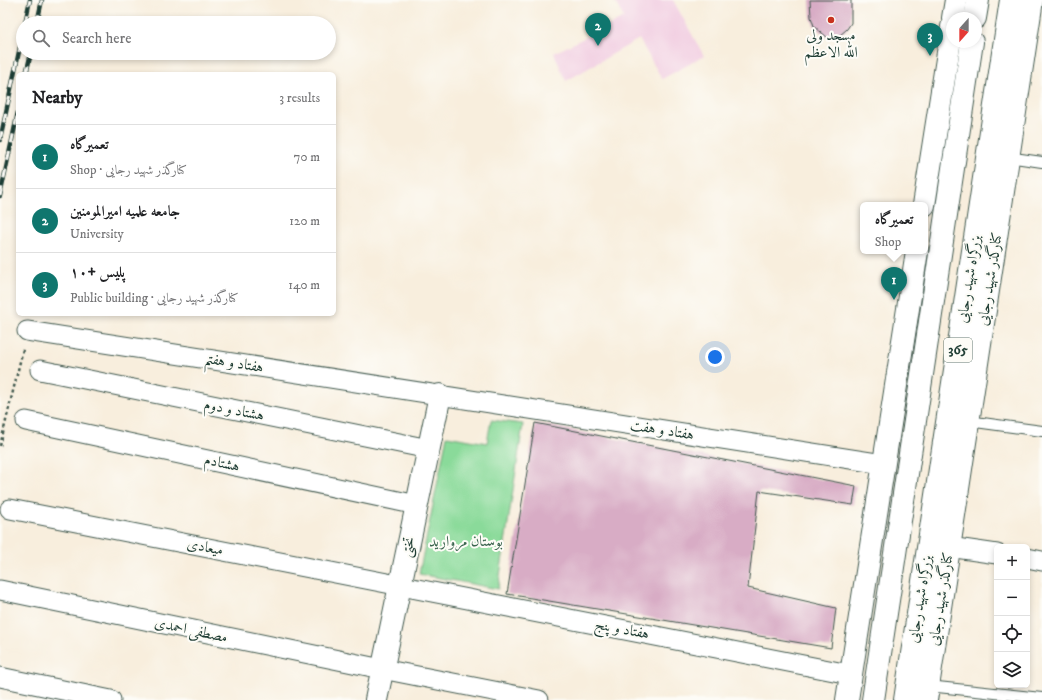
<!DOCTYPE html>
<meta charset="utf-8">
<style>
:root{--surface:#fff;--page:#f2f2f2;--text:#202124;--muted:#757577;--line:#e0e0e0;--accent:#0f766e}
body{margin:0;font-family:"IM FELL DW Pica",Amiri,serif;background:var(--page);color:var(--text)}
.controls{position:absolute;right:12px;bottom:12px;display:grid;overflow:hidden;border-radius:6px;box-shadow:0 2px 6px #0003}
.controls button{width:36px;height:36px;display:grid;place-items:center;padding:0;border:0;border-bottom:1px solid var(--line);background:var(--surface);color:var(--text);font:20px sans-serif}
.compass{position:absolute;left:946px;top:12px;width:36px;height:36px;border-radius:50%;background:var(--surface);box-shadow:0 2px 6px #0003;rotate:201deg}
.you{position:absolute;left:715px;top:357px;width:14px;height:14px;margin:-10px;border:3px solid #fff;border-radius:50%;background:#1a73e8;box-shadow:0 0 0 6px #1a73e833}
.badge{display:grid;place-items:center;width:26px;height:26px;border-radius:50%;background:var(--accent);color:#fff;font-size:13px;font-weight:700}
.pin{position:absolute;translate:-50% -33px;filter:drop-shadow(0 1px 2px #0008)}
.pin::after{content:'';position:absolute;top:21px;width:14px;height:12px;background:inherit;clip-path:polygon(0 0,100% 0,50% 100%)}
.popup{position:absolute;left:860px;top:202px;width:68px;height:52px;box-sizing:border-box;display:grid;place-content:center;border-radius:6px;background:var(--surface);filter:drop-shadow(0 1px 3px #0005);font-size:13px;white-space:nowrap;color:var(--muted)}
.popup b{font-size:15px;color:var(--text)}
.popup::after{content:'';position:absolute;left:50%;top:100%;margin-left:-8px;border:8px solid transparent;border-top-color:var(--surface)}
.list{margin:0;padding:0;list-style:none}
h2{display:flex;justify-content:space-between;align-items:center;height:52px;margin:0;padding:0 16px;font-size:17px}
h2 small{font-size:13px;font-weight:400;color:var(--muted)}
.list li{display:grid;grid-template-columns:26px 1fr auto;gap:12px;align-items:center;box-sizing:border-box;height:64px;padding:0 16px;border-top:1px solid var(--line)}
.list b{display:block;font-size:15px;white-space:nowrap}
.list p{margin:0;font-size:13px;white-space:nowrap;color:var(--muted)}
.list em{font-size:13px;font-style:normal;color:var(--muted)}
.icon{flex:none;width:22px;height:22px;fill:none;stroke:currentColor;stroke-width:2;stroke-linecap:round;stroke-linejoin:round}
.map{position:relative;flex:none;width:1042px;height:700px;overflow:hidden}
.search{position:absolute;background:var(--surface);box-shadow:0 2px 6px #0003;left:16px;top:16px;width:320px;height:44px;display:flex;align-items:center;gap:10px;box-sizing:border-box;padding:0 14px;border-radius:22px;color:var(--muted);font-size:15px}
.panel{position:absolute;background:var(--surface);box-shadow:0 2px 6px #0003;left:16px;top:72px;width:320px;height:244px;border-radius:6px}
.map>svg:first-child{display:block}
.built{fill:#f2cfe2}
.green{fill:#8ada9a;stroke:#548c67}
.building{fill:#d8acc5}
.lines{fill:none;stroke-linecap:round;stroke-linejoin:round}
.service-casing{stroke:#40584d;stroke-width:12}
.minor-casing{stroke:#40584d;stroke-width:21}
.tertiary-casing{stroke:#40584d;stroke-width:24}
.secondary-casing{stroke:#40584d;stroke-width:24}
.primary-casing{stroke:#40584d;stroke-width:24}
.trunk-casing{stroke:#40584d;stroke-width:24}
.path{stroke:#40584d;stroke-width:2.5;stroke-dasharray:3 3;stroke-linecap:butt}
.service{stroke:#fff;stroke-width:10}
.minor{stroke:#fff;stroke-width:19}
.tertiary{stroke:#fff;stroke-width:22}
.secondary{stroke:#fff;stroke-width:22}
.primary{stroke:#fff;stroke-width:22}
.trunk{stroke:#fff;stroke-width:22}
.rail-casing{stroke:#1f3d34;stroke-width:4.5}
.rail{stroke:#fdfcf7;stroke-width:3;stroke-dasharray:9;stroke-linecap:butt}
.poi-dot{fill:#c8321e;stroke:#fdfcf7;stroke-width:1.5}
.labels{text-anchor:middle;dominant-baseline:central;stroke-width:4;stroke-linejoin:round;paint-order:stroke}
.shield{fill:#fdfcf7;stroke:#62766e;stroke-width:1}
.shield-label{font-size:14px;font-weight:bold;fill:#1f3d34}
.poi-label{font-size:15px;fill:#1f3d34;stroke:#fdfcf7}
.street-label{font-size:15px;fill:#1f3d34;stroke:#fdfcf7}
.park-label{font-size:15px;fill:#3a644e;stroke:#fdfcf7}
</style>
<div class="map">
<svg width="1042" height="700" viewBox="0 0 1042 700">
<rect width="100%" height="100%" fill="#fdfcf7"/>
<filter id="ink" filterUnits="userSpaceOnUse"><feTurbulence type="fractalNoise" baseFrequency=".025" numOctaves="2"/><feDisplacementMap in="SourceGraphic" scale="8" xChannelSelector="R" yChannelSelector="G"/><feConvolveMatrix kernelMatrix="1 2 1 2 8 2 1 2 1" color-interpolation-filters="sRGB"/></filter>
<filter id="wash" filterUnits="userSpaceOnUse"><feTurbulence type="fractalNoise" baseFrequency=".012" numOctaves="4" result="noise"/><feDisplacementMap in="SourceGraphic" scale="16" xChannelSelector="R" yChannelSelector="G"/><feGaussianBlur stdDeviation="0.9" result="paint"/><feColorMatrix in="noise" values="0 0 0 0 0 0 0 0 0 0 0 0 0 0 0 0 0 1.4 0 .05"/><feComposite in="paint" operator="in"/></filter>
<g filter="url(#wash)">
<rect width="100%" height="100%" fill="#f8eedd"/>
<path class="built" d="M614,0h59l31,56 -42,23 -23,-40 -73,42 -12,-28 70,-35z"/>
<path class="green" d="M491,420l32,4 -25,165 -79,-15 28,-138 40,7z"/>
<g id="blocks">
<path class="building" d="M810,0h41v23l-4,6 -8,7 -11,2 -14,-12 -3,-9z
M535,423l321,63 -3,19 -94,-14 -11,97 88,20 -5,40 -324,-54z"/>
</g>
</g>
<g filter="url(#ink)">
<use href="#blocks" fill-opacity="0" stroke="#40584d" stroke-width="1"/>
<g class="lines">
<g class="service-casing">
<path id="service" d="M1008,157l34,5
M968,421l74,10
M928,686l114,12"/>
</g>
<g class="minor-casing">
<path id="minor" d="M27,331l856,133
M40,370l389,79
M26,421l391,84
M10,509l834,164
M949,547l48,7
M1027,558l15,3
M0,590l382,79 157,31
M0,677l111,23"/>
</g>
<g class="tertiary-casing">
<path id="tertiary" d="M953,18l3,-18
M924,205l28,-178
M847,700l70,-449
M926,700l106,-700"/>
</g>
<g class="secondary-casing">
<path id="secondary" d="M376,700l64,-305"/>
</g>
<g class="primary-casing">
<path id="primary" d="M1023,57l-15,-33 21,-24"/>
</g>
<g class="trunk-casing">
<path id="trunk" d="M975,18l3,-18
M873,700l99,-658
M905,700l106,-700"/>
</g>
<path class="path" d="M0,446l23,-97"/>
<use href="#service" class="service"/>
<use href="#minor" class="minor"/>
<use href="#tertiary" class="tertiary"/>
<use href="#secondary" class="secondary"/>
<use href="#primary" class="primary"/>
<use href="#trunk" class="trunk"/>
<g class="rail-casing">
<path id="rail" d="M25,23l5,-23
M37,23l5,-23
M26,74l5,-21
M0,140l23,-107
M0,196l18,-84"/>
</g>
<use href="#rail" class="rail"/>
</g>
</g>
<circle class="poi-dot" cx="831" cy="20" r="4"/>
<g class="labels">
<rect class="shield" x="944" y="338" width="28" height="24" rx="3"/>
<g class="shield-label">
<text x="958" y="350">365</text>
</g>
<g class="poi-label">
<text x="831" y="35">مسجد ولی<tspan x="831" dy="17">الله الاعظم</tspan></text>
</g>
<g class="street-label">
<text transform="translate(969 279) rotate(-81)">بزرگراه شهید رجایی</text>
<text transform="translate(990 279) rotate(-81)">کنارگذر شهید رجایی</text>
<text transform="translate(234 363) rotate(9)">هفتاد و هفتم</text>
<text transform="translate(234 410) rotate(11)">هشتاد و دوم</text>
<text transform="translate(662 430) rotate(9)">هفتاد و هفت</text>
<text transform="translate(222 463) rotate(12)">هشتادم</text>
<text transform="translate(205 547) rotate(11)">میعادی</text>
<text transform="translate(408 547) rotate(-78)">تختی</text>
<text transform="translate(920 599) rotate(-81)">بزرگراه شهید رجایی</text>
<text transform="translate(941 599) rotate(-81)">کنارگذر شهید رجایی</text>
<text transform="translate(622 629) rotate(11)">هفتاد و پنج</text>
<text transform="translate(191 630) rotate(12)">مصطفی احمدی</text>
</g>
<g class="park-label">
<text x="466" y="541">بوستان مروارید</text>
</g>
</g>
</svg>
<div class="controls">
<button>+</button>
<button>−</button>
<button><svg class="icon" aria-label="locate" viewBox="0 0 24 24"><circle cx="12" cy="12" r="6"/><path d="M12 2v4M12 18v4M2 12h4M18 12h4"/></svg></button>
<button><svg class="icon" aria-label="layers" viewBox="0 0 24 24"><path d="M12 4l9 5-9 5-9-5zM3 14l9 5 9-5"/></svg></button>
</div>
<svg class="compass" viewBox="-18 -18 36 36"><path d="M0-13l5 13h-10z" fill="#e53935"/><path d="M0 13l5-13h-10z" fill="#757577"/></svg>
<div class="you"></div>
<div class="pin badge" style="left:894px;top:300px">1</div>
<div class="popup"><b>تعمیرگاه</b>Shop</div>
<div class="pin badge" style="left:598px;top:46px">2</div>
<div class="pin badge" style="left:930px;top:56px">3</div>
<div class="search"><svg class="icon" aria-label="search" viewBox="0 0 24 24"><circle cx="10" cy="10" r="6"/><path d="M15 15l6 6"/></svg>Search here</div>
<section class="panel">
<h2>Nearby<small>3 results</small></h2>
<ul class="list">
<li><span class="badge">1</span><div><b>تعمیرگاه</b><p>Shop · کنارگذر شهید رجایی</p></div><em>70 m</em></li>
<li><span class="badge">2</span><div><b>جامعه علمیه امیرالمومنین</b><p>University</p></div><em>120 m</em></li>
<li><span class="badge">3</span><div><b>پلیس +۱۰</b><p>Public building · کنارگذر شهید رجایی</p></div><em>140 m</em></li>
</ul>
</section>
</div>
